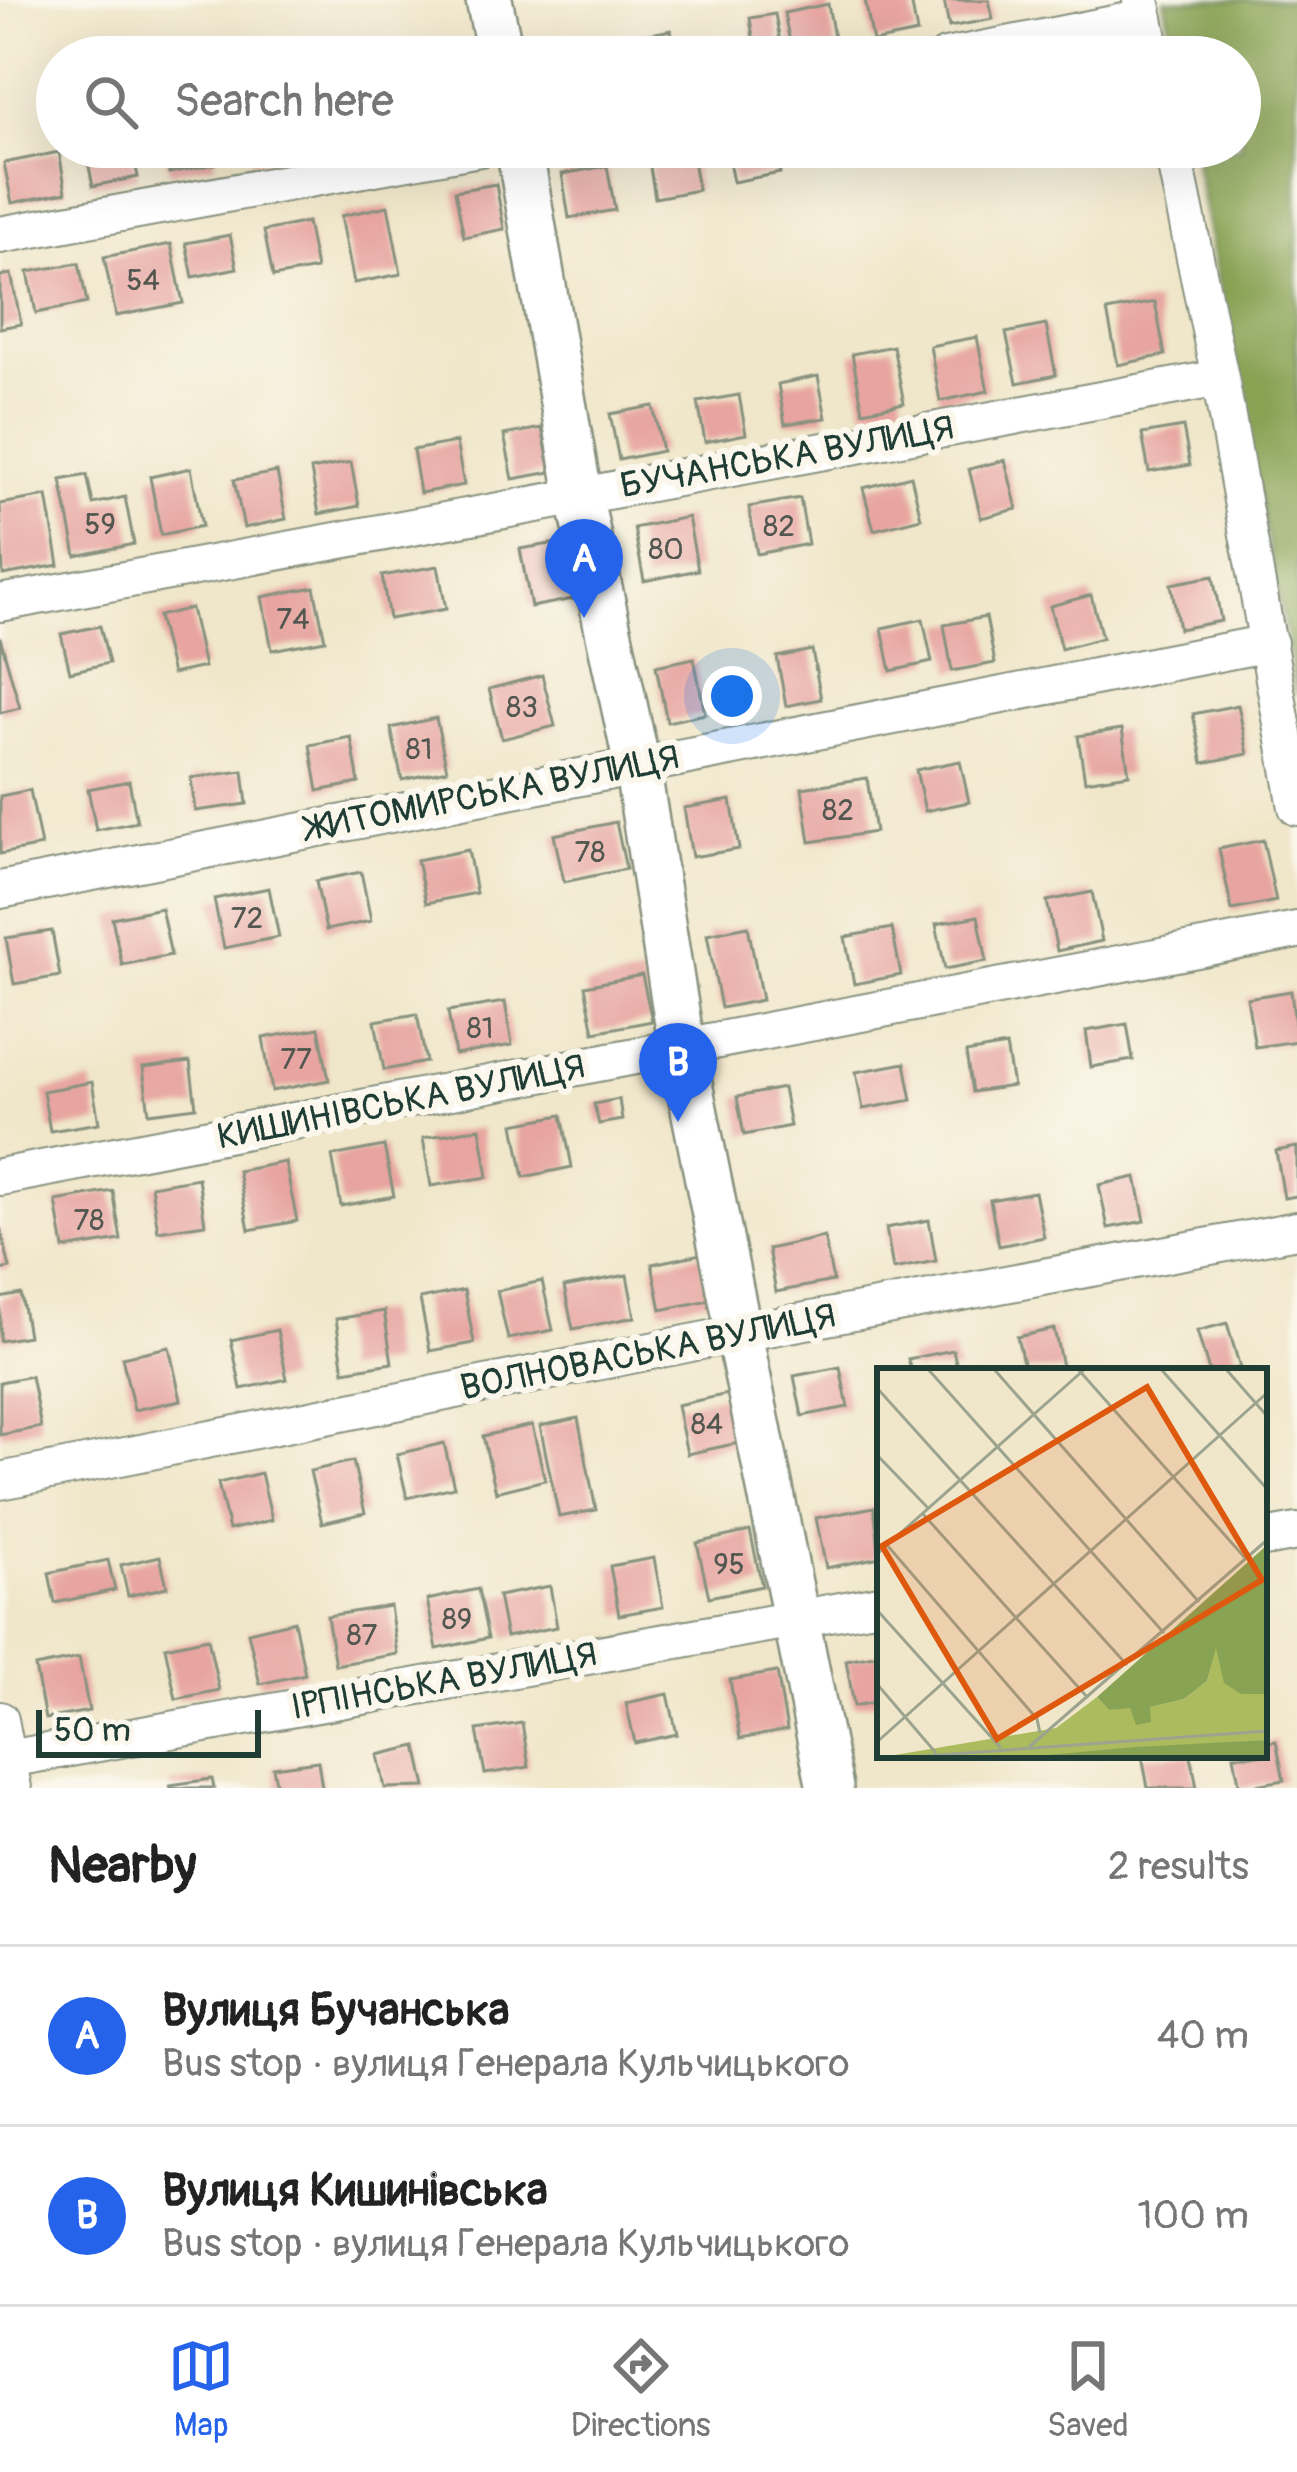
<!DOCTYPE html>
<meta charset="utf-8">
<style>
:root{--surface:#fff;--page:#f6f6f6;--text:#222;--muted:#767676;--line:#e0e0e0;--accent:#2563eb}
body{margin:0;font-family:Pangolin,sans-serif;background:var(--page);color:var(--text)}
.scale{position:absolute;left:36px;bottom:30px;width:225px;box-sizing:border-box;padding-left:12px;border:6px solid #1f3d34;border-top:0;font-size:33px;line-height:42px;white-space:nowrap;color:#1f3d34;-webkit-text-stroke:9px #fbf7ec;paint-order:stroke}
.you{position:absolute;left:732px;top:696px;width:42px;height:42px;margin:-30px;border:9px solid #fff;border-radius:50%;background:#1a73e8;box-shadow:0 0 0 18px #1a73e833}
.badge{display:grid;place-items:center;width:78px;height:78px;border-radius:50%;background:var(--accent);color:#fff;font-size:39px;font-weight:700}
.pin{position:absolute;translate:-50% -99px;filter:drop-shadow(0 3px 6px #0008)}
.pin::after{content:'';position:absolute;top:63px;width:42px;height:36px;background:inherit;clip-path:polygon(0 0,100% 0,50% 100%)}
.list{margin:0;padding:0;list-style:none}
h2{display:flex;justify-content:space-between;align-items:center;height:156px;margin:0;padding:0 48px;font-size:51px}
h2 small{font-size:39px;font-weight:400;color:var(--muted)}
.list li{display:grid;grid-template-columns:78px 1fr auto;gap:36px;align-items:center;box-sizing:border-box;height:180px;padding:0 48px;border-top:3px solid var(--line)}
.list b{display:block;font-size:45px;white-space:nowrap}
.list p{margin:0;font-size:39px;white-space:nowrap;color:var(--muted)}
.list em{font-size:39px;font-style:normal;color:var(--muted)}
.icon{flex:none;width:66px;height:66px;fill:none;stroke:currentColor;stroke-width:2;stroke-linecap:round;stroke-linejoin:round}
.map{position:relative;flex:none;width:1297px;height:1788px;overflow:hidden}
.search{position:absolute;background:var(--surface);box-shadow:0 12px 48px #0002;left:36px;right:36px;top:36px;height:132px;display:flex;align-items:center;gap:30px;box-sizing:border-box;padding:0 42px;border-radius:66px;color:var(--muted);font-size:45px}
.sheet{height:516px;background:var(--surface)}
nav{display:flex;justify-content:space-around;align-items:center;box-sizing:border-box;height:168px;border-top:3px solid var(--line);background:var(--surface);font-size:33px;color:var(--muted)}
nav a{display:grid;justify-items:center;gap:6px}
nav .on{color:var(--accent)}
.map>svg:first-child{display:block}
.forest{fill:#89a355;stroke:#547044;stroke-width:3}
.building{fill:#e7a4a0}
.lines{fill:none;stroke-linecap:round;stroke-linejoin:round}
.minor-casing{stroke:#88927f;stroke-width:40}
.tertiary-casing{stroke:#88927f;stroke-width:50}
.minor{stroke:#fff;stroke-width:36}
.tertiary{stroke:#fff;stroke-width:45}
.labels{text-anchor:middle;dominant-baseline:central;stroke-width:12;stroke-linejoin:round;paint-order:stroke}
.number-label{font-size:30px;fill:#51574f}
.street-label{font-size:36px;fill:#1f3d34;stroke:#fbf7ec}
.inset-road{fill:none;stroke:#9ca38e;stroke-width:3}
.view{fill:#de580e;fill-opacity:0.15;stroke:#de580e;stroke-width:6}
.inset-edge{fill:none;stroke:#1f3d34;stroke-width:6}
</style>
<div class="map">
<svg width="1297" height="1788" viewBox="0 0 1297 1788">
<rect width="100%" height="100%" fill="#fbf7ec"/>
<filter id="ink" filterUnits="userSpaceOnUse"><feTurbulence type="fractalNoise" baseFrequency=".00833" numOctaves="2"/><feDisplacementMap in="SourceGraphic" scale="24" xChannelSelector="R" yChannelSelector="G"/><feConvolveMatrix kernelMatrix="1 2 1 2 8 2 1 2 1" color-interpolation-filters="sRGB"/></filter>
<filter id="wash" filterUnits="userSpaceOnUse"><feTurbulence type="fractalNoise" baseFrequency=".004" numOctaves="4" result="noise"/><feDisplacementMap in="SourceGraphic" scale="48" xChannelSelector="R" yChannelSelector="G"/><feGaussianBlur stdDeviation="2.7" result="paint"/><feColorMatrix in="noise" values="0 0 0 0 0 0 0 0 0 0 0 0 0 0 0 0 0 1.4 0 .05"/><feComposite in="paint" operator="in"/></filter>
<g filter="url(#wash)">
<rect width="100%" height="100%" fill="#f0e7ca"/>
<path class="forest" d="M1164,0h133v695l-105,-548h48v-90h-65z"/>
<g id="blocks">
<path class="building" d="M865,0h46l6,33 -44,9z
M944,0h45l4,19 -44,8z
M828,4l8,45 -43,8 -9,-44z
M775,14l6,32 -26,4 -5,-32z
M671,30l5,27h-47l-4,-18z
M587,46l2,11h-49v-2z
M85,147h47l6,30 -45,9z
M164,147h48l3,17 -46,9z
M250,147h45l2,6 -45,9z
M726,147h49l5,26 -47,9z
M832,147h48l2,15 -46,8z
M691,148l7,42 -43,8 -7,-43z
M59,152l7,40 -54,11 -8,-40z
M607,166l8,44 -46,8 -7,-44z
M496,184l8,45 -40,8 -9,-46z
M388,206l13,68 -47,9 -13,-67z
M307,222l9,47 -43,8 -9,-46z
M230,235l7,33 -44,9 -7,-34z
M171,244l12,59 -67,13 -12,-59z
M79,263l8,40 -51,10 -8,-41z
M11,274l10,50 -21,4v-52z
M1155,302l10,53 -47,10 -11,-54z
M1046,325l10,50 -39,8 -11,-50z
M977,337l11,54 -48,10 -10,-55z
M893,346l11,57 -41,8 -11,-57z
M818,376l8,42 -41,6 -7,-40z
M739,395l7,39 -41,8 -7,-40z
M653,406l9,45 -43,9 -9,-46z
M1183,427l7,38 -41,7 -7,-38z
M542,428l9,44 -38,7 -9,-44z
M456,442l8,43 -44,8 -7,-43z
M1005,460l12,49 -36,9 -12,-49z
M351,462l8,44 -40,8 -8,-44z
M191,468l11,58 -41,9 -11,-58z
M277,472l9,47 -42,9 -10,-48z
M87,475l6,29 32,-7 9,47 -58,12 -15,-76z
M911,476l10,42 -47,12 -11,-42z
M47,496l12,69 -56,10 -3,-71z
M800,498l8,46 -51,10 -8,-47z
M688,517l10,53 -54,11 -10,-53z
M563,542l10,57 -42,8 -11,-58z
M438,566l8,43 -57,10 -7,-43z
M1213,576l8,45 -42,8 -8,-45z
M314,587l11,53 -53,10 -10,-53z
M1091,595l11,43 -41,11 -11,-43z
M191,608l13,59 -32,7 -14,-58z
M986,617l9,46 -43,8 -8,-46z
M923,619l9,43 -41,9 -9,-43z
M100,626l9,37 -39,9 -9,-38z
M0,637l20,71 -20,5z
M812,650l9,49 -35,7 -9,-49z
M694,658l11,56 -38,8 -11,-56z
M542,675l13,51 -53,13 -13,-50z
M1238,705l10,49 -45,9 -10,-49z
M436,718l11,52 -45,10 -11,-52z
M1122,729l7,45 -44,7 -7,-45z
M351,737l8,46 -41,8 -8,-46z
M960,761l9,41 -44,9 -9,-41z
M243,771l4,33 -52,7 -4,-33z
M867,778l8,54 -65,10 -8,-54z
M129,781l8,41 -41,8 -8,-41z
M30,790l11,56 -41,8v-58z
M731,800l8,49 -47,8 -8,-49z
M616,822l10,47 -62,13 -10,-47z
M1263,840l13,61 -44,9 -13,-61z
M468,850l8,43 -50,10 -9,-43z
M361,872l10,49 -45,9 -10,-49z
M269,888l10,49 -55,11 -10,-49z
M1092,892l10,49 -45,10 -10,-50z
M161,908l10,47 -49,10 -10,-47z
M978,916l9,45 -42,8 -9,-45z
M748,926l14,74 -41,8 -14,-74z
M892,928l9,47 -47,9 -9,-47z
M52,931l8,45 -46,8 -8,-46z
M642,975l10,46 -58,11 -9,-46z
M1291,991l6,50 -42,6 -8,-49z
M505,1002l7,43 -57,10 -7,-44z
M417,1014l9,48 -42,8 -9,-49z
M1127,1024l6,36 -42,7 -5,-36z
M319,1028l10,52 -57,11 -9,-53z
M1006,1046l7,40 -41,6 -6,-39z
M190,1062l6,45 -47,6 -6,-45z
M905,1063l7,37 -49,9 -7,-37z
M92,1082l7,41 -49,8 -7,-40z
M783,1088l7,38 -46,9 -7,-38z
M619,1099l3,21 -23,4 -5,-20z
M562,1115l10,52 -48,10 -10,-53z
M480,1128l8,49 -57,9 -8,-48z
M384,1146l10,50 -53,10 -9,-50z
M1297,1147v49l-13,2 -8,-47z
M285,1162l12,59 -48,9 -11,-59z
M1136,1177l9,44 -37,7 -9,-43z
M198,1178l7,46 -47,7 -7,-45z
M113,1191l8,49 -57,9 -8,-48z
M1035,1192l9,45 -45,9 -9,-46z
M929,1220l7,41 -43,8 -7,-41z
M0,1226l10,42 -10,2z
M824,1237l9,44 -57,11 -8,-43z
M701,1254l8,46 -48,10 -9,-46z
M627,1275l8,42 -62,12 -9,-42z
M542,1281l11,49 -45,9 -11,-48z
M464,1290l10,53 -44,8 -10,-52z
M21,1294l7,42 -28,5v-43z
M384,1311l8,52 -48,8 -8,-52z
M1227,1323l13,45 -31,3 -12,-40z
M1054,1329l9,42h-38l-8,-34z
M277,1330l10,49 -46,10 -10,-49z
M169,1347l12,53 -47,10 -12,-53z
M953,1350l5,21h-47l-3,-12z
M840,1367l8,40 -46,9 -8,-40z
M31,1376l10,51 -41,8v-53z
M728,1394l10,49 -51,11 -10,-49z
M578,1418l18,92 -37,7 -19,-91z
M532,1425l13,55 -49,12 -13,-56z
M444,1443l10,44 -47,11 -10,-44z
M353,1461l12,52 -43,10 -12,-52z
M261,1473l11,47 -43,10 -11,-47z
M874,1507l6,50 -54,11 -10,-50z
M750,1531l12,55 -53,11 -12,-54z
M160,1556l7,31 -39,9 -7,-31z
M654,1558l9,49 -44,8 -9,-49z
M108,1560l7,30 -60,13 -6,-30z
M550,1586l7,41 -51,10 -8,-41z
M478,1589l10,49 -51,11 -10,-49z
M390,1606l7,48 -62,11 -8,-49z
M294,1621l11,53 -45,10 -12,-52z
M208,1638l11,52 -43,9 -11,-52z
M880,1654v47l-26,5 -8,-46z
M79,1658l10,53 -44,8 -10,-52z
M777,1672l10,58 -47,9 -10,-59z
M668,1694l9,40 -42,9 -9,-40z
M522,1723l7,44 -44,7 -8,-44z
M1276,1741l8,39 -44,8 -6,-33h30v-12z
M417,1746l9,41 -41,1 -7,-33z
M1142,1755h49l6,33h-49z
M318,1761l4,27h-45l-4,-21z
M212,1779l2,9h-43l-1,-3z"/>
</g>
</g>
<g filter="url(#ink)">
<use href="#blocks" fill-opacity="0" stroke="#88927f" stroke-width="3"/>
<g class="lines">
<g class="minor-casing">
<path id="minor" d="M1141,0l12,57
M946,57l199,-39
M1172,147l48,231 77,429
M0,235l485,-88
M0,603l1220,-225
M0,890l1269,-247
M0,1177l1297,-247
M0,1481l741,-148 556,-103
M1264,1538l33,-6
M0,1720l13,68
M8,1759l872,-155"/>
</g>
<g class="tertiary-casing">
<path id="tertiary" d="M489,0l12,57
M519,147l60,348 58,270 45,284 148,739"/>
</g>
<use href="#minor" class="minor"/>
<use href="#tertiary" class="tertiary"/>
</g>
</g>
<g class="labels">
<g class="number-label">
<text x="143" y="280">54</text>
<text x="100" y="524">59</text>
<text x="779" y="526">82</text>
<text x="666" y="549">80</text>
<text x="293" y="619">74</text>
<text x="522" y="707">83</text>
<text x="419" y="749">81</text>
<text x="838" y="810">82</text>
<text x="590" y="852">78</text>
<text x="247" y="918">72</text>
<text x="480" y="1028">81</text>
<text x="296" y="1059">77</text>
<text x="89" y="1220">78</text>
<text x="707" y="1424">84</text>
<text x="729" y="1564">95</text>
<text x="457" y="1619">89</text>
<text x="362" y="1635">87</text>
</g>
<g class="street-label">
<text transform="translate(787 457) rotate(-10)">БУЧАНСЬКА ВУЛИЦЯ</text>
<text transform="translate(493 793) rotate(-11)">ЖИТОМИРСЬКА ВУЛИЦЯ</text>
<text transform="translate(401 1102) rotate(-11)">КИШИНІВСЬКА ВУЛИЦЯ</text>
<text transform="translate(648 1352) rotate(-11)">ВОЛНОВАСЬКА ВУЛИЦЯ</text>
<text transform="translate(444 1681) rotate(-10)">ІРПІНСЬКА ВУЛИЦЯ</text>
</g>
</g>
<g transform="translate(877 1368)">
<rect width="390" height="390" fill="#f0e7ca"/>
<path d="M339,278l25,48h26v46l-251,18h-139l179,-30 41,-31 12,13 21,-3 20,14 -1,-14 35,-8 23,-18z" fill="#acbb5e"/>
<path d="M390,177v149h-26l-17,-11 -8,-35 -9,33 -23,18 -34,8 1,15 -15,3 -6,-17 -21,2 -12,-13zM390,372v18h-251l119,-11z" fill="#89a355"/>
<path class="inset-road" d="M50,0l237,265M116,0l206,234M200,0l169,191M283,0l107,121M348,0l42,48M0,20l250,277M0,87l51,53M46,146l165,184M10,177l150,174 3,14M0,186l209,-186M0,242l124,138M0,316l59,69M0,374l390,-349M152,379l238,-207M21,390l369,-27"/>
<path class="view" d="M270,19l115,193 -265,159 -115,-193z"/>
<rect width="390" height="390" class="inset-edge"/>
</g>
</svg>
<div class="scale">50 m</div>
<div class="you"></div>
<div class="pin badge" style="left:584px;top:618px">A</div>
<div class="pin badge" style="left:678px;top:1122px">B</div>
<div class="search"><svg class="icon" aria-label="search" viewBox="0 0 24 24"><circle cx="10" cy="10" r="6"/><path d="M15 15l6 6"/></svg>Search here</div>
</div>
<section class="sheet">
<h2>Nearby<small>2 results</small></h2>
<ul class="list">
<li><span class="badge">A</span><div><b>Вулиця Бучанська</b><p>Bus stop · вулиця Генерала Кульчицького</p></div><em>40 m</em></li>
<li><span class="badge">B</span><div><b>Вулиця Кишинівська</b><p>Bus stop · вулиця Генерала Кульчицького</p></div><em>100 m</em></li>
</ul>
</section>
<nav>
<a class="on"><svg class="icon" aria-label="map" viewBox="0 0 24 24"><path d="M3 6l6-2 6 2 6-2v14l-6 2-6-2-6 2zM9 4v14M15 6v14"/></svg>Map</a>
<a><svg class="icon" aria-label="directions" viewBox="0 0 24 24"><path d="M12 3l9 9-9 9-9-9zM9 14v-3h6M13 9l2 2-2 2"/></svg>Directions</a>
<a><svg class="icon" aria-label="saved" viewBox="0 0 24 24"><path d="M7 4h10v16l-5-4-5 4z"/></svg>Saved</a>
</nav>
